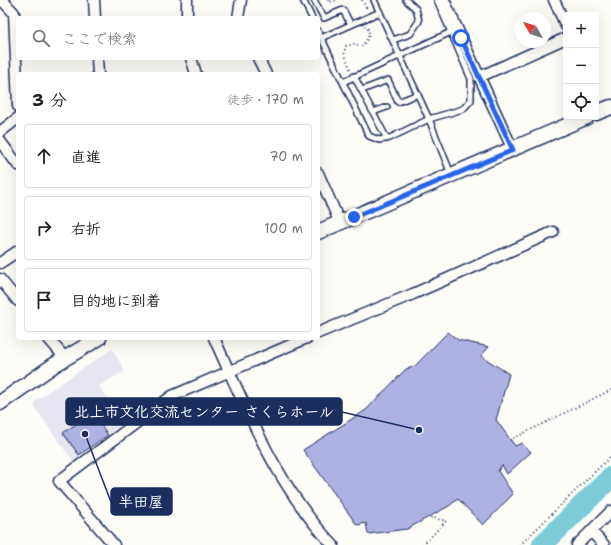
<!DOCTYPE html>
<html lang="ja">
<meta charset="utf-8">
<style>
:root{--surface:#fff;--page:#f6f6f6;--text:#202124;--muted:#757577;--line:#e0e0e0}
body{margin:0;font-family:"Shantell Sans","Klee One",sans-serif;background:var(--page);color:var(--text)}
.controls{position:absolute;right:12px;top:12px;display:grid;overflow:hidden;border-radius:4px;box-shadow:0 4px 16px #0002}
.controls button{width:36px;height:36px;display:grid;place-items:center;padding:0;border:0;border-bottom:1px solid var(--line);background:var(--surface);color:var(--text);font:20px sans-serif}
.compass{position:absolute;left:515px;top:12px;width:36px;height:36px;border-radius:50%;background:var(--surface);box-shadow:0 4px 16px #0002;rotate:309deg}
.stop{position:absolute;width:12px;height:12px;margin:-9px;border:3px solid #2563eb;border-radius:50%;background:#fff}
.stop.end{background:#2563eb;border-color:#fff;box-shadow:0 1px 4px #0008}
.list{margin:0;padding:0;list-style:none}
h2{display:flex;justify-content:space-between;align-items:center;height:52px;margin:0;padding:0 16px;font-size:17px}
h2 small{font-size:13px;font-weight:400;color:var(--muted)}
.list li{display:grid;grid-template-columns:26px 1fr auto;gap:12px;align-items:center;box-sizing:border-box;height:64px;margin:0 8px 8px;padding:0 8px;border:1px solid var(--line);border-radius:4px}
.list b{display:block;font-size:15px;white-space:nowrap}
.list em{font-size:13px;font-style:normal;color:var(--muted)}
.icon{flex:none;width:22px;height:22px;fill:none;stroke:currentColor;stroke-width:2;stroke-linecap:round;stroke-linejoin:round}
.map{position:relative;flex:none;width:611px;height:545px;overflow:hidden}
.search{position:absolute;background:var(--surface);box-shadow:0 4px 16px #0002;left:16px;top:16px;width:304px;height:44px;display:flex;align-items:center;gap:10px;box-sizing:border-box;padding:0 14px;border-radius:4px;color:var(--muted);font-size:15px}
.panel{position:absolute;background:var(--surface);box-shadow:0 4px 16px #0002;left:16px;top:72px;width:304px;height:268px;border-radius:4px}
.map>svg:first-child{display:block}
.built{fill:#e5e6f1}
.lines{fill:none;stroke-linecap:round;stroke-linejoin:round}
.river{stroke:#7bcbd7;stroke-width:21}
.building{fill:#aeb2e3;stroke:#1b2f5e}
.lane-casing{stroke:#1b2f5e;stroke-width:8}
.street-casing{stroke:#1b2f5e;stroke-width:13}
.secondary-casing{stroke:#1b2f5e;stroke-width:17}
.path{stroke:#1b2f5e;stroke-width:2;stroke-dasharray:1 3;stroke-linecap:butt}
.lane{stroke:#fdfcf7;stroke-width:5}
.street{stroke:#fdfcf7;stroke-width:10}
.secondary{stroke:#fdfcf7;stroke-width:14}
.route{stroke:#2563eb;stroke-width:5}
.leader{fill:none;stroke:#1b2f5e;stroke-width:1.5}
.callout-dot{fill:#1b2f5e;stroke:#fdfcf7;stroke-width:1.5}
.callout{fill:#1b2f5e;stroke:#1b2f5e;stroke-width:1.5}
.callout-label{font-size:15px;text-anchor:middle;font-weight:bold;fill:#fff}
</style>
<div class="map">
<svg width="611" height="545" viewBox="0 0 611 545">
<rect width="100%" height="100%" fill="#fdfcf7"/>
<filter id="ink" filterUnits="userSpaceOnUse"><feTurbulence type="fractalNoise" baseFrequency=".025" numOctaves="2"/><feDisplacementMap in="SourceGraphic" scale="8" xChannelSelector="R" yChannelSelector="G"/><feConvolveMatrix kernelMatrix="1 2 1 2 8 2 1 2 1" color-interpolation-filters="sRGB"/></filter>
<g filter="url(#ink)">
<path class="built" d="M112,349l13,22 -26,15 26,36 -52,39 -38,-53v-7z"/>
<g class="lines">
<path class="river" d="M542,545l69,-68"/>
</g>
<path class="building" d="M448,332l10,8 31,7 -8,9 28,18 -13,46 19,26 7,-3 9,9 -24,22 -5,-9 -4,6 15,23 -30,31 -25,-26 -9,7 -42,23 -39,5 -2,-11 -9,2 -54,-75 63,-40 40,-41 8,-2z
M92,413l16,22 -29,20 -16,-22z"/>
<g class="lines">
<g class="lane-casing">
<path id="lane" d="M303,0l9,18
M314,0l10,18 19,-8 8,15
M374,0l55,119 22,55
M318,31l51,105 10,4 11,-2 39,-19 34,-10 8,-9v-21l-34,-79
M321,38l59,-26
M393,40l17,-6 9,-13 -3,-12 -10,-9
M354,76l33,63
M343,82l108,-50
M362,90l26,-10 10,22 20,-8
M373,112l14,-5"/>
</g>
<g class="street-casing">
<path id="street" d="M2,0l12,13 4,93
M94,0l1,18
M187,0v18
M444,0l69,150
M554,0l12,26
M238,18l3,-18
M97,58l1,16
M191,58l5,16
M258,58l8,16
M479,77l87,-39
M0,132l18,-14
M0,141l18,24
M318,173l22,50
M0,263l18,-12
M0,279l18,22
M318,333l95,-39 140,-62
M48,338l17,20
M214,338c33,72 63,149 119,207
M591,531l13,14
M114,545l-55,-64 113,-85 135,-58
M577,545l34,-34"/>
</g>
<g class="secondary-casing">
<path id="secondary" d="M596,113l15,-6
M318,232l269,-115
M0,403l54,-38 45,-27"/>
</g>
<path class="path" d="M328,0l1,2 9,-2
M362,0l5,9
M350,69l-6,-17 2,-6 8,-2 8,2 6,-8 1,-8 -4,-4
M510,440l101,-50
M423,545l23,-24 -16,-4
M520,545l91,-89"/>
<use href="#lane" class="lane"/>
<use href="#street" class="street"/>
<use href="#secondary" class="secondary"/>
</g>
</g>
<g class="lines" filter="url(#ink)">
<path class="route" d="M354,217l159,-67 -52,-112"/>
</g>
<path class="leader" d="M419 430L342 412M85 434L111 502"/>
<g class="callout-dot">
<circle cx="419" cy="430" r="4"/>
<circle cx="85" cy="434" r="4"/>
</g>
<g class="callout">
<rect x="66" y="398" width="276" height="27" rx="4"/>
<rect x="111" y="488" width="61" height="27" rx="4"/>
</g>
<g class="callout-label">
<text x="204" y="417">北上市文化交流センター さくらホール</text>
<text x="141" y="507">半田屋</text>
</g>
</svg>
<div class="controls">
<button>+</button>
<button>−</button>
<button><svg class="icon" aria-label="locate" viewBox="0 0 24 24"><circle cx="12" cy="12" r="6"/><path d="M12 2v4M12 18v4M2 12h4M18 12h4"/></svg></button>
</div>
<svg class="compass" viewBox="-18 -18 36 36"><path d="M0-13l5 13h-10z" fill="#e53935"/><path d="M0 13l5-13h-10z" fill="#757577"/></svg>
<div class="stop" style="left:461px;top:38px"></div>
<div class="stop end" style="left:354px;top:217px"></div>
<div class="search"><svg class="icon" aria-label="search" viewBox="0 0 24 24"><circle cx="10" cy="10" r="6"/><path d="M15 15l6 6"/></svg>ここで検索</div>
<section class="panel">
<h2>3 分<small>徒歩 · 170 m</small></h2>
<ul class="list">
<li><svg class="icon" aria-label="ahead" viewBox="0 0 24 24"><path d="M12 20V5M6 11l6-6 6 6"/></svg><div><b>直進</b></div><em>70 m</em></li>
<li><svg class="icon" aria-label="right" viewBox="0 0 24 24"><path d="M7 20v-9h11M14 6l5 5-5 5"/></svg><div><b>右折</b></div><em>100 m</em></li>
<li><svg class="icon" aria-label="arrive" viewBox="0 0 24 24"><path d="M6 21V4h12l-3 4 3 4H6"/></svg><div><b>目的地に到着</b></div></li>
</ul>
</section>
</div>
